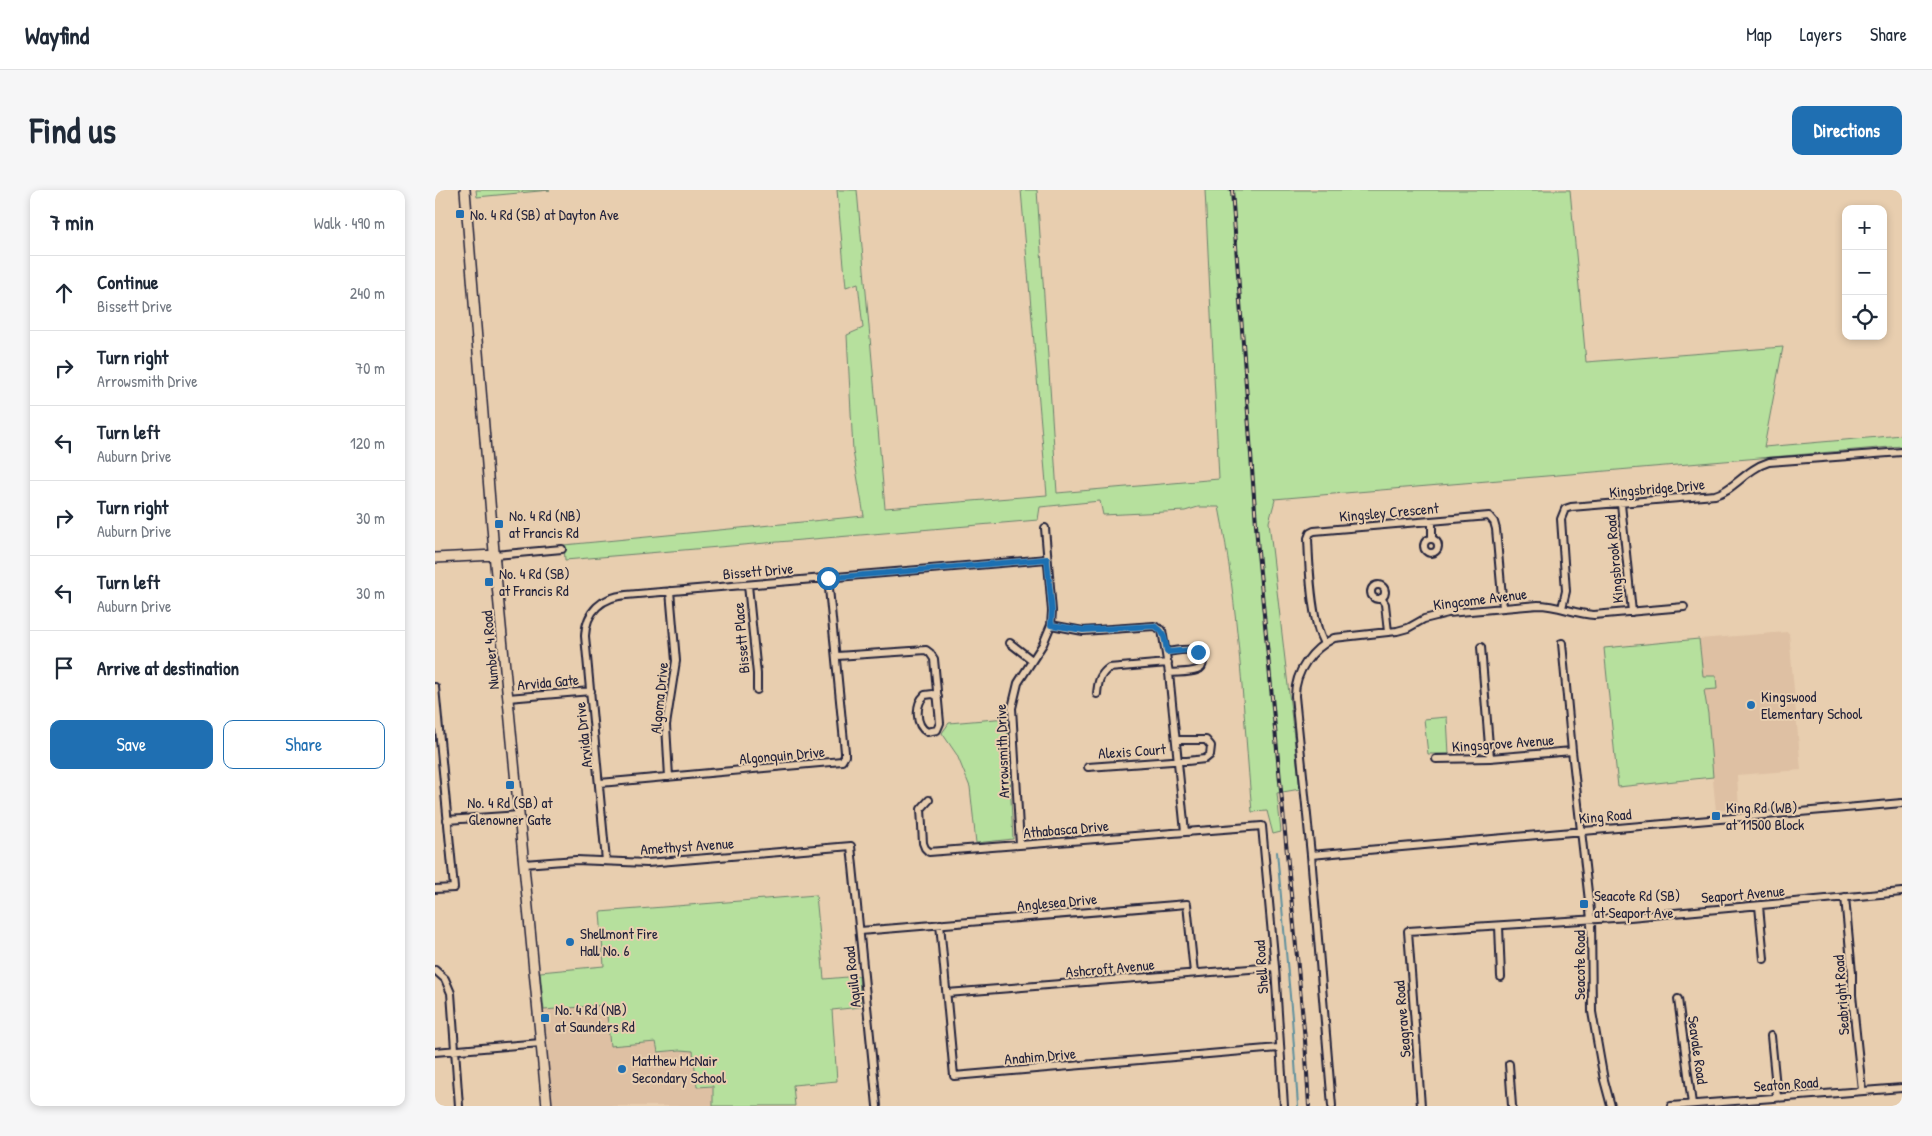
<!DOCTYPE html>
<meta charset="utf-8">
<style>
:root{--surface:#fff;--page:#f6f6f7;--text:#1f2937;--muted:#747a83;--line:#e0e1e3;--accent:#1f6fb2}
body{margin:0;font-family:"Patrick Hand",sans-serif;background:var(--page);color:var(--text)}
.controls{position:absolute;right:15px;top:15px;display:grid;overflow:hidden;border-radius:10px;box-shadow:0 2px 8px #0003}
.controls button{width:45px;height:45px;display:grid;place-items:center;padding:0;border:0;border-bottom:1px solid var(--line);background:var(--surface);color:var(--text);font:25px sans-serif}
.stop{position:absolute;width:15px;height:15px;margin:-11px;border:4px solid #1f6fb2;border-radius:50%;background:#fff}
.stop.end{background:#1f6fb2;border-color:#fff;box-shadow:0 1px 5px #0008}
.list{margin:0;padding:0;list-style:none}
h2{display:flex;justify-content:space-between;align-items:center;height:65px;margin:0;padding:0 20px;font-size:21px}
h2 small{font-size:16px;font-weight:400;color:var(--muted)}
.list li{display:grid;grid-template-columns:32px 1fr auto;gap:15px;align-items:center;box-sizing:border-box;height:75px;padding:0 20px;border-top:1px solid var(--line)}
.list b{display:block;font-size:19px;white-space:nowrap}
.list p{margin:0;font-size:16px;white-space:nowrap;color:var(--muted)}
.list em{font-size:16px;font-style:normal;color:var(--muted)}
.actions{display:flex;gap:10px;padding:15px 20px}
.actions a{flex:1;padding:11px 0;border:1px solid var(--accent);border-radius:10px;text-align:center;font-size:18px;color:var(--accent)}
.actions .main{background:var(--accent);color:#fff}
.icon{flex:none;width:28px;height:28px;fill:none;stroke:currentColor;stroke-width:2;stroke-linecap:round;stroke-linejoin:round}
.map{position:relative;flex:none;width:1467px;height:916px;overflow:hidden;border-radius:10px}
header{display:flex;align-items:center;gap:30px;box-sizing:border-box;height:70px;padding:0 25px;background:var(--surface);border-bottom:1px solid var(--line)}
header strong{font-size:24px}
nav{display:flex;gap:28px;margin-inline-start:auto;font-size:18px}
.intro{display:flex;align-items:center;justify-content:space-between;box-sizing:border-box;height:120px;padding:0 30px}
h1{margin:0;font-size:35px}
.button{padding:12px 22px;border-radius:10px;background:var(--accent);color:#fff;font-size:18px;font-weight:700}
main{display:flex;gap:30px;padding:0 30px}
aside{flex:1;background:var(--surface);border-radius:10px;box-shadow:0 2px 8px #0003}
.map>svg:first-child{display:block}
.built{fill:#dec0a3}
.green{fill:#b6e09d;stroke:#6c816c}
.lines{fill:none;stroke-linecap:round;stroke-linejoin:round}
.stream{stroke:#5f909e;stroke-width:2}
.street-casing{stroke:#22223b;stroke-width:10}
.secondary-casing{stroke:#22223b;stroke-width:12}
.street{stroke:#e8ceaf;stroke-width:6}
.secondary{stroke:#e8ceaf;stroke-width:9}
.rail-casing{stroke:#22223b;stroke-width:4}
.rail{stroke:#e8ceaf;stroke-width:2;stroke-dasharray:5.5;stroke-linecap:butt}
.route{stroke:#1f6fb2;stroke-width:6}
.poi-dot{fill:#1f6fb2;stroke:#e8ceaf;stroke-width:2}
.labels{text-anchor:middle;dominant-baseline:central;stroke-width:4;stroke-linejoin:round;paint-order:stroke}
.poi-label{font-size:15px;fill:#22223b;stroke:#e8ceaf;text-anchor:start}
.street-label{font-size:15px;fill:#22223b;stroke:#e8ceaf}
</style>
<header>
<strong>Wayfind</strong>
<nav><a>Map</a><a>Layers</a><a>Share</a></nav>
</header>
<div class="intro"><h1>Find us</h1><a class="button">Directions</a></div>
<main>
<aside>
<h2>7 min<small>Walk · 490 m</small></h2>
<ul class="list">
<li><svg class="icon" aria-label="ahead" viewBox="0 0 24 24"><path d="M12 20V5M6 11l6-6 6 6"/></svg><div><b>Continue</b><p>Bissett Drive</p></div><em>240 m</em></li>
<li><svg class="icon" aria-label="right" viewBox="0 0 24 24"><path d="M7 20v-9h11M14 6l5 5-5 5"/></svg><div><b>Turn right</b><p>Arrowsmith Drive</p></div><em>70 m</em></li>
<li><svg class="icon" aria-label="left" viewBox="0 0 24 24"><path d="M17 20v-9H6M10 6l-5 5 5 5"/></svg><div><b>Turn left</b><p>Auburn Drive</p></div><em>120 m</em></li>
<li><svg class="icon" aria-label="right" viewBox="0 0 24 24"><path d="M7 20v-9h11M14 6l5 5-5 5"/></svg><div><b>Turn right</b><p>Auburn Drive</p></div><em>30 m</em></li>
<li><svg class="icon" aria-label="left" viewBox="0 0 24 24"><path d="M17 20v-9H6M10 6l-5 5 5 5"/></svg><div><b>Turn left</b><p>Auburn Drive</p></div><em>30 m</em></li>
<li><svg class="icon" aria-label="arrive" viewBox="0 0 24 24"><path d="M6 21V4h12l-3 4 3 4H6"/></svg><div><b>Arrive at destination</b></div></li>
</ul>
<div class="actions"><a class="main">Save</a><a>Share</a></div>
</aside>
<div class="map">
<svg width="1467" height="916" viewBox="0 0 1467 916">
<rect width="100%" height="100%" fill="#e8ceaf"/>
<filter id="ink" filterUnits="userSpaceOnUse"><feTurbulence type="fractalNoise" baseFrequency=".02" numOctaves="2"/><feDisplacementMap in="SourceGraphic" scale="10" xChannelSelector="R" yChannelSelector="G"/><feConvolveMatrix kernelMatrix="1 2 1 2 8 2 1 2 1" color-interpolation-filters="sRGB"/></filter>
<g filter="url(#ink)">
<path class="built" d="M1352,442l2,1 12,137 -64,5 2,34 -23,2 -17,-172z
M171,815l50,37 2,10 22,-2 13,1 4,36 16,-1v20h-160l-9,-96z"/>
<path class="green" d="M41,0h74l-73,7z
M402,0h20l28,318 162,-13 -26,-305h16l20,303 162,-14 -14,-289h365l16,172 197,-15 -19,100 138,-12v11l-628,53 1,1 -6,22 31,267 -23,4 4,39 -8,2 -6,-23 -15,1c-9,-102 -13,-205 -33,-305h-21l-13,4 -82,4 -3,-14 -60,6 -2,13 -473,40 -1,-15 300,-29 -11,-65 -6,-116 16,-7 -5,-45 -12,4z
M1264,449l4,37h13l1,13 -13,1 4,24 5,63 -95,10 -14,-139z
M1012,527l2,37h-21l-4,-35z
M572,528l6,121 -37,4 -6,-56 -13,-32 -15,-22 7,-10z
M381,705l8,84 35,-3 2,31 -29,3 5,71 -44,4 2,21h-82v-20l-16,1 -4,-36 -13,-1 -22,2 -2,-10 -46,4 -4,-41 -62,5 -4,-38 64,-6 -4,-54z"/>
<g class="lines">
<path class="stream" d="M842,662l15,166 6,88"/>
<g class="street-casing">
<path id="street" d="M1186,314l11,108
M997,331v18
M989 356a7 7 0 1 1 14 0a7 7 0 1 1-14 0Z
M60,365l67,-6
M313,395l9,89v16
M936 402a7 7 0 1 1 14 0a7 7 0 1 1-14 0Z
M946,408l4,6 3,28
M1127,418l4,-17 -5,-72 4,-10 6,-2 144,-12c19,-5 31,-26 54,-33l133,-10
M616,435l32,6 71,-5 8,4 7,43 16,159
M575,453l22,17
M889,453c-13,-20 -15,-80 -16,-105l2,-5 4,-2 175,-15 5,6 2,7 7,79
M1127,453l10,108 19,168 1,93 12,68 7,26
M1046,457l9,111
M731,462c11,-1 38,-8 37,9 0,5 -2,8 -6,9 -8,3 -19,2 -28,3
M402,466l89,-6 4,3 4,6 6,64 -3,7 -10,2c-12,-7 -12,-28 -2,-37l8,-1 5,3
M0,497l19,201 -19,1
M662,504c1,-11 2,-19 12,-26l59,-5
M73,508l83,-7
M1001,569l54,-1 82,-7
M653,577l84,-6h15l18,-2 5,-4 1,-9 -5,-6h-29
M234,587l-3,-52 10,-64 -6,-70
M165,593l242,-22 3,-5v-4l-17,-174
M494,610l-8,9 2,34 2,5 4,4 333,-26 13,141 9,139
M12,630l72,-5
M585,655l-8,-137 6,-25 25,-39 8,-19 1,-14 -7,-83
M876,665l591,-52
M171,671l-21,-225c1,-25 17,-39 41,-41l421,-36
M89,674l52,-4 71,3 204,-17 26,260
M1410,707l7,76v22l10,95
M1324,716l5,53
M505,734l14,152 325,-28
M1064,736l2,51
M425,741l327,-27 7,69
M0,780l10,9 6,14 8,113
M512,803l328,-26
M1243,809l14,105
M1336,846l6,61
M0,862l106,-9
M1074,874l3,42
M897,916l-21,-251 -16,-159c0,-25 17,-47 39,-58l63,-7 11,-3 16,-9 24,-6 90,-8c20,0 37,9 56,10l90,-8
M986,916l-13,-175 222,-14 272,-25
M1236,916l231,-18"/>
</g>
<g class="secondary-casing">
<path id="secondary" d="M30,0l30,374 52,542
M0,368l60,-3"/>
</g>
<use href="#street" class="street"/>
<use href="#secondary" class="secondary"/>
<g class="rail-casing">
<path id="rail" d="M797,0l26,362 47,488 4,66"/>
</g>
<use href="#rail" class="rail"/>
</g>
</g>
<g class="lines" filter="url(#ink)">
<path class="route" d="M393,388l219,-19 5,52 -1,14 32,5 71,-4c11,4 11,15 13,26l24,-2 7,2"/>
</g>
<g class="poi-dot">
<rect x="20" y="19" width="10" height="10" rx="2.5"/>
<rect x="59" y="329" width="10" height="10" rx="2.5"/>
<rect x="49" y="387" width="10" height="10" rx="2.5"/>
<circle cx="1316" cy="515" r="5"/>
<rect x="70" y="590" width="10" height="10" rx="2.5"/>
<rect x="1276" y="621" width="10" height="10" rx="2.5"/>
<rect x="1144" y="709" width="10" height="10" rx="2.5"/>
<circle cx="135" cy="752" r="5"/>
<rect x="105" y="823" width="10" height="10" rx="2.5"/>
<circle cx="187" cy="879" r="5"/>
</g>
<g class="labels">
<g class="poi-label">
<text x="35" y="24">No. 4 Rd (SB) at Dayton Ave</text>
<text x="74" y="325">No. 4 Rd (NB)<tspan x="74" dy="17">at Francis Rd</tspan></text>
<text x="64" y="383">No. 4 Rd (SB)<tspan x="64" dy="17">at Francis Rd</tspan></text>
<text x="1326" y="506">Kingswood<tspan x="1326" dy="17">Elementary School</tspan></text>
<text x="75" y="612" text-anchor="middle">No. 4 Rd (SB) at<tspan x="75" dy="17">Glenowner Gate</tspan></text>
<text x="1291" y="617">King Rd (WB)<tspan x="1291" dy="17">at 11500 Block</tspan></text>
<text x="1159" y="705">Seacote Rd (SB)<tspan x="1159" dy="17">at Seaport Ave</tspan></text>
<text x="145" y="743">Shellmont Fire<tspan x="145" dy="17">Hall No. 6</tspan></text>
<text x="120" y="819">No. 4 Rd (NB)<tspan x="120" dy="17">at Saunders Rd</tspan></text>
<text x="197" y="870">Matthew McNair<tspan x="197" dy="17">Secondary School</tspan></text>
</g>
<g class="street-label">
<text transform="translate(1222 298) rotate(-5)">Kingsbridge Drive</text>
<text transform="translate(954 322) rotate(-5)">Kingsley Crescent</text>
<text transform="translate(1179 369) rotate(-95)">Kingsbrook Road</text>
<text transform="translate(323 381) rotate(-5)">Bissett Drive</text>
<text transform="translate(1045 409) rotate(-7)">Kingcome Avenue</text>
<text transform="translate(306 448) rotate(-95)">Bissett Place</text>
<text transform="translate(55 460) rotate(-95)">Number 4 Road</text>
<text transform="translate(113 492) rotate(-5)">Arvida Gate</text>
<text transform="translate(224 508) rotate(-84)">Algoma Drive</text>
<text transform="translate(148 545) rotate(-96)">Arvida Drive</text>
<text transform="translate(1068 553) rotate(-4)">Kingsgrove Avenue</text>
<text transform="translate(567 561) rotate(-92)">Arrowsmith Drive</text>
<text transform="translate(697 561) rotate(-4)">Alexis Court</text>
<text transform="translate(347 565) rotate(-5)">Algonquin Drive</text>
<text transform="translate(1170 626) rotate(-5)">King Road</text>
<text transform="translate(631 639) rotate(-5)">Athabasca Drive</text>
<text transform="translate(252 656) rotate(-4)">Amethyst Avenue</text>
<text transform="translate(1308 704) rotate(-5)">Seaport Avenue</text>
<text transform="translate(622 712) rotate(-5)">Anglesea Drive</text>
<text transform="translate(1144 775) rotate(-90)">Seacote Road</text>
<text transform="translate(826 777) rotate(-94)">Shell Road</text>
<text transform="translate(675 778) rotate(-5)">Ashcroft Avenue</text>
<text transform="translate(417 787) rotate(-96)">Aquila Road</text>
<text transform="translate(1406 805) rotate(-94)">Seabright Road</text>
<text transform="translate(967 829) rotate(-95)">Seagrave Road</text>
<text transform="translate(1263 860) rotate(82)">Seavale Road</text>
<text transform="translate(605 866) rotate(-5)">Anahim Drive</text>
<text transform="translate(1351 894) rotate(-4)">Seaton Road</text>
</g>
</g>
</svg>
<div class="controls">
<button>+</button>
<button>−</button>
<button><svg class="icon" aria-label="locate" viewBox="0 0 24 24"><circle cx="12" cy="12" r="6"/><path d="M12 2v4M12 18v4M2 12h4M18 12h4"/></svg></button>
</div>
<div class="stop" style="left:393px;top:388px"></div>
<div class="stop end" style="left:763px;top:462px"></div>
</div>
</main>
